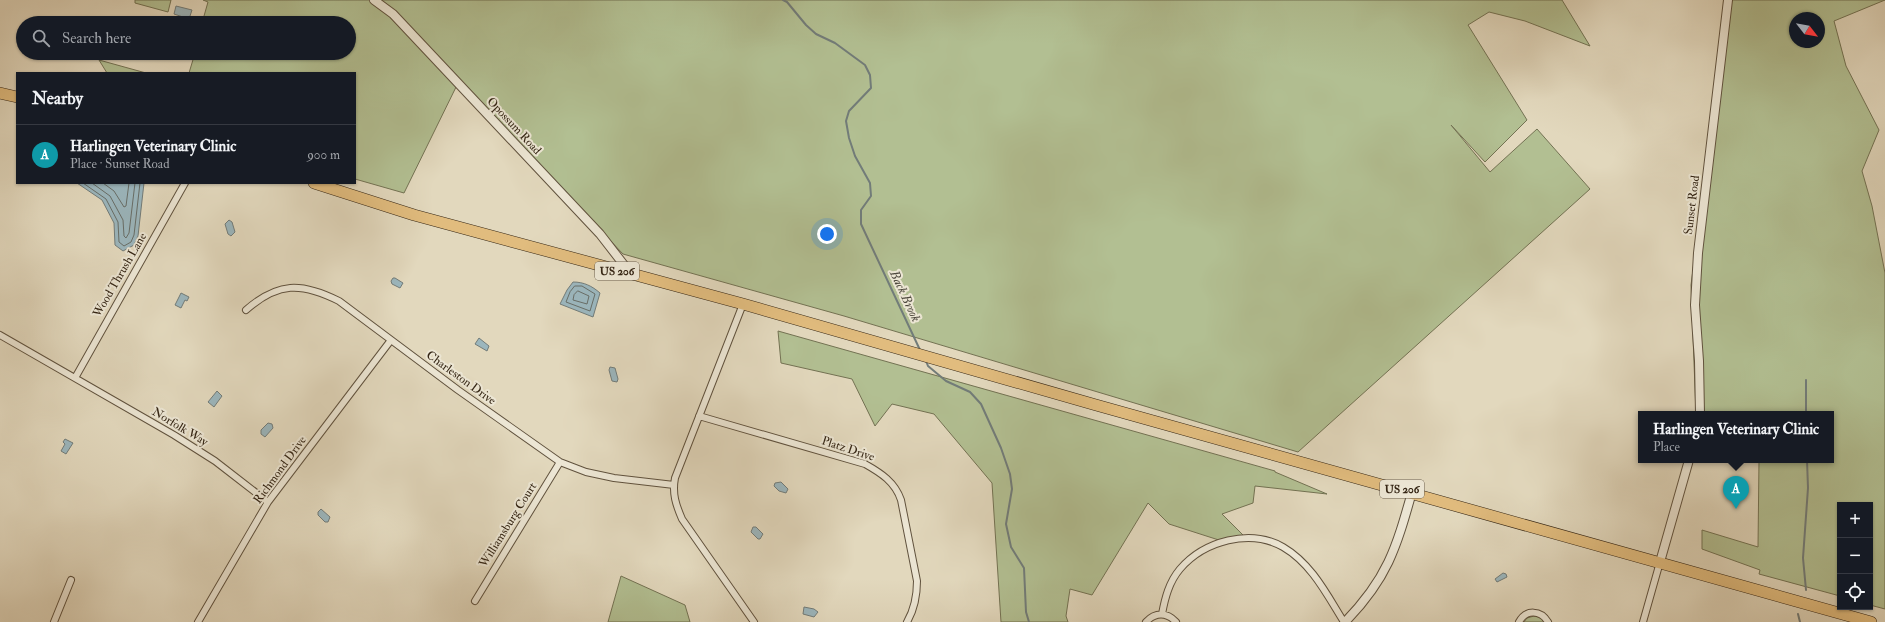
<!DOCTYPE html>
<meta charset="utf-8">
<style>
:root{--surface:#171b24;--page:#242831;--text:#f1f3f6;--muted:#9ea1a6;--line:#363941;--accent:#ea580c}
body{margin:0;font-family:"IM FELL Double Pica",serif;background:var(--page);color:var(--text)}
.controls{position:absolute;right:12px;bottom:12px;display:grid;overflow:hidden;border-radius:0px;box-shadow:0 1px 3px #0004}
.controls button{width:36px;height:36px;display:grid;place-items:center;padding:0;border:0;border-bottom:1px solid var(--line);background:var(--surface);color:var(--text);font:20px sans-serif}
.compass{position:absolute;left:1789px;top:12px;width:36px;height:36px;border-radius:50%;background:var(--surface);box-shadow:0 1px 3px #0004;rotate:121deg}
.you{position:absolute;left:827px;top:234px;width:14px;height:14px;margin:-10px;border:3px solid #fff;border-radius:50%;background:#1a73e8;box-shadow:0 0 0 6px #1a73e833}
.badge{display:grid;place-items:center;width:26px;height:26px;border-radius:50%;background:var(--accent);color:#fff;font-size:13px;font-weight:700}
.pin{position:absolute;translate:-50% -33px;filter:drop-shadow(0 1px 2px #0008)}
.pin::after{content:'';position:absolute;top:21px;width:14px;height:12px;background:inherit;clip-path:polygon(0 0,100% 0,50% 100%)}
.popup{position:absolute;left:1638px;top:411px;width:196px;height:52px;box-sizing:border-box;display:grid;place-content:center;border-radius:0px;background:var(--surface);filter:drop-shadow(0 1px 3px #0005);font-size:13px;white-space:nowrap;color:var(--muted)}
.popup b{font-size:15px;color:var(--text)}
.popup::after{content:'';position:absolute;left:50%;top:100%;margin-left:-8px;border:8px solid transparent;border-top-color:var(--surface)}
.list{margin:0;padding:0;list-style:none}
h2{display:flex;justify-content:space-between;align-items:center;height:52px;margin:0;padding:0 16px;font-size:17px}
h2 small{font-size:13px;font-weight:400;color:var(--muted)}
.list li{display:grid;grid-template-columns:26px 1fr auto;gap:12px;align-items:center;box-sizing:border-box;height:60px;padding:0 16px;border-top:1px solid var(--line)}
.list b{display:block;font-size:15px;white-space:nowrap}
.list p{margin:0;font-size:13px;white-space:nowrap;color:var(--muted)}
.list em{font-size:13px;font-style:normal;color:var(--muted)}
.icon{flex:none;width:22px;height:22px;fill:none;stroke:currentColor;stroke-width:2;stroke-linecap:round;stroke-linejoin:round}
.map{position:relative;flex:none;width:1885px;height:622px;overflow:hidden}
.search{position:absolute;background:var(--surface);box-shadow:0 1px 3px #0004;left:16px;top:16px;width:340px;height:44px;display:flex;align-items:center;gap:10px;box-sizing:border-box;padding:0 14px;border-radius:22px;color:var(--muted);font-size:15px}
.panel{position:absolute;background:var(--surface);box-shadow:0 1px 3px #0004;left:16px;top:72px;width:340px;height:112px;border-radius:0px}
.map>svg:first-child{display:block}
.green{fill:#b2bf92;stroke:#737253;fill-rule:evenodd}
.water{fill:#9bb6bd;stroke:#727c79}
.lines{fill:none;stroke-linecap:round;stroke-linejoin:round}
.shore{stroke:#686e68;stroke-width:1}
.stream{stroke:#727c79;stroke-width:2}
.minor-casing{stroke:#60523e;stroke-width:8}
.tertiary-casing{stroke:#60523e;stroke-width:10}
.trunk-casing{stroke:#342514;stroke-width:12}
.minor{stroke:#ece6d4;stroke-width:6}
.tertiary{stroke:#ece6d4;stroke-width:8}
.trunk{stroke:#e1bc7e;stroke-width:11}
.labels{text-anchor:middle;dominant-baseline:central;stroke-width:4;stroke-linejoin:round;paint-order:stroke}
.shield{fill:#ece6d4;stroke:#6b5f4e;stroke-width:1}
.shield-label{font-size:11px;font-weight:bold;fill:#342514}
.street-label{font-size:12px;fill:#342514;stroke:#ece6d4}
.water-label{font-size:13px;font-style:italic;fill:#4e493e;stroke:#ece6d4}
</style>
<div class="map">
<svg width="1885" height="622" viewBox="0 0 1885 622">
<rect width="100%" height="100%" fill="#e2d8bd"/>
<filter id="stains"><feTurbulence type="fractalNoise" baseFrequency=".005" numOctaves="4"/><feColorMatrix values="0 0 0 0 .2 0 0 0 0 .09 0 0 0 0 .02 0 0 0 .5 -.17"/></filter>
<radialGradient id="worn" r=".72"><stop offset=".6" stop-color="#630" stop-opacity="0"/><stop offset="1" stop-color="#630" stop-opacity=".3"/></radialGradient>
<path class="green" d="M135,0h36l-3,12 -33,-9z
M203,0h1359l28,46 -65,-25 -36,-9 -21,13 59,95 -42,42 -34,-37 39,47 47,-43 53,60 -292,263 -454,-136 -221,-62 -164,-173 -55,112 -49,-14v-106h-166l6,-20h154v-30h-147l6,-21z
M1728,0h157l-51,21 12,45 33,64 -17,41 10,35 13,67v336l-15,-4v-100h-30v91l-81,-22 1,-4 -58,-21v-19l56,17 1,-87h72v-46h-135l-5,-129zM1795,18h24v24h-24z
M99,60l47,13h-39z
M778,331l497,140v1l52,22 -72,-8 -2,17 -31,11 26,26 -23,2 -56,-18 -21,-21 -56,92 -22,-6 -4,27 2,6h-67l-9,-139 -58,-69 -42,-10 -17,22 -23,-47 -71,-16z
M621,576l64,29 5,17h-82z
M1534,616l6,1 5,5h-21l3,-4z"/>
<path class="water" d="M176,6l16,4 -3,9 -15,-5z
M77,183h67l-6,53 -4,9 -11,6 -8,-6 -1,-22 -12,-23z
M229,220l3,2 3,10 -4,4 -3,-2 -3,-10z
M393,278h2l8,5 -3,5 -8,-4 -1,-3z
M573,282c11,0 19,4 27,11l-7,24 -33,-13 7,-14z
M181,293l8,4 -2,4 -2,-1 -4,8 -6,-3z
M479,338l10,8 -2,5 -12,-7z
M610,367l5,1 3,11 -1,3 -5,-1 -3,-11z
M217,391l5,5 -8,11 -6,-5z
M268,423l4,1 1,4 -8,9 -4,-3v-4z
M65,439l8,4 -7,11 -5,-3 4,-7 -2,-2z
M781,482l7,7 -2,4 -7,-2 -5,-5 1,-3z
M321,509l9,8 -2,5h-3l-7,-7v-3z
M753,527h3l7,7 -3,5h-2l-7,-7z
M1503,573l3,1 1,3 -10,5 -2,-3z
M804,607l10,2 4,3 -4,5 -11,-3z"/>
<g class="lines">
<path class="shore" d="M83,183l23,16 12,23 1,20 5,4 7,-4 3,-7 6,-52
M92,183l18,13 13,24 1,16 2,2 3,-5 6,-50
M103,183l11,8 10,16 2,-1 3,-23
M575,286h7l13,8 -5,17 -24,-9 4,-10z
M578,291l11,5 -2,8 -14,-4 1,-5z"/>
<path class="stream" d="M783,0l4,2 19,23 10,9 19,9 30,22 5,10 1,13 -22,23 -3,10 3,17 6,18 15,27 1,13 -10,14v14l59,126
M926,361l2,5 18,15 24,11 11,12 20,44 9,26 2,15 -6,35 5,23 13,21 2,44 3,10
M1806,380v34
M1806,590l-3,-32 5,-70 -1,-28
M1798,614l2,8"/>
<g class="minor-casing">
<path id="minor" d="M743,304l-68,174c-3,16 1,27 7,41l72,103
M246,310c32,-28 55,-28 93,-9l119,89 102,72 26,10 28,6 60,7
M0,335l174,100 41,26 53,41
M75,378l110,-195
M699,416l166,48c16,9 30,18 36,36l16,81c0,14 -3,29 -10,41
M475,601l85,-139
M1162,614c3,-16 7,-32 18,-45 24,-28 70,-41 103,-22 29,17 44,48 61,75
M54,622l17,-42
M198,622l70,-120 123,-162
M1146,622c9,-10 21,-10 30,0
M1519,622c7,-13 22,-12 29,0
M1643,622l17,-60"/>
</g>
<g class="tertiary-casing">
<path id="tertiary" d="M374,0l19,14 207,220 31,40
M1700,414l-1,-53 -4,-56 3,-52 30,-253
M1660,562l29,-102
M1345,622c42,-43 51,-73 67,-130"/>
</g>
<g class="trunk-casing">
<path id="trunk" d="M0,93l17,4
M314,183l100,32 329,89 353,101 775,217"/>
</g>
<use href="#minor" class="minor"/>
<use href="#tertiary" class="tertiary"/>
<use href="#trunk" class="trunk"/>
</g>
<g class="labels">
<g class="shield">
<rect x="595" y="262" width="44" height="18" rx="3"/>
<rect x="1380" y="480" width="44" height="18" rx="3"/>
</g>
<g class="shield-label">
<text x="617" y="271">US 206</text>
<text x="1402" y="489">US 206</text>
</g>
<g class="street-label">
<text transform="translate(514 126) rotate(47)">Opossum Road</text>
<text transform="translate(1692 205) rotate(-83)">Sunset Road</text>
<text transform="translate(120 275) rotate(-60)">Wood Thrush Lane</text>
<text transform="translate(461 378) rotate(36)">Charleston Drive</text>
<text transform="translate(180 427) rotate(31)">Norfolk Way</text>
<text transform="translate(848 449) rotate(18)">Platz Drive</text>
<text transform="translate(280 470) rotate(-54)">Richmond Drive</text>
<text transform="translate(508 525) rotate(-58)">Williamsburg Court</text>
</g>
<g class="water-label">
<text transform="translate(905 296) rotate(65)">Back Brook</text>
</g>
</g>
<rect width="100%" height="100%" filter="url(#stains)"/>
<rect width="100%" height="100%" fill="url(#worn)"/>
</svg>
<div class="controls">
<button>+</button>
<button>−</button>
<button><svg class="icon" aria-label="locate" viewBox="0 0 24 24"><circle cx="12" cy="12" r="6"/><path d="M12 2v4M12 18v4M2 12h4M18 12h4"/></svg></button>
</div>
<svg class="compass" viewBox="-18 -18 36 36"><path d="M0-13l5 13h-10z" fill="#e53935"/><path d="M0 13l5-13h-10z" fill="#9ea1a6"/></svg>
<div class="you"></div>
<div class="pin badge" style="left:1736px;top:509px;background:#0f9aa8">A</div>
<div class="popup"><b>Harlingen Veterinary Clinic</b>Place</div>
<div class="search"><svg class="icon" aria-label="search" viewBox="0 0 24 24"><circle cx="10" cy="10" r="6"/><path d="M15 15l6 6"/></svg>Search here</div>
<section class="panel">
<h2>Nearby<small></small></h2>
<ul class="list">
<li><span class="badge" style="background:#0f9aa8">A</span><div><b>Harlingen Veterinary Clinic</b><p>Place · Sunset Road</p></div><em>900 m</em></li>
</ul>
</section>
</div>
